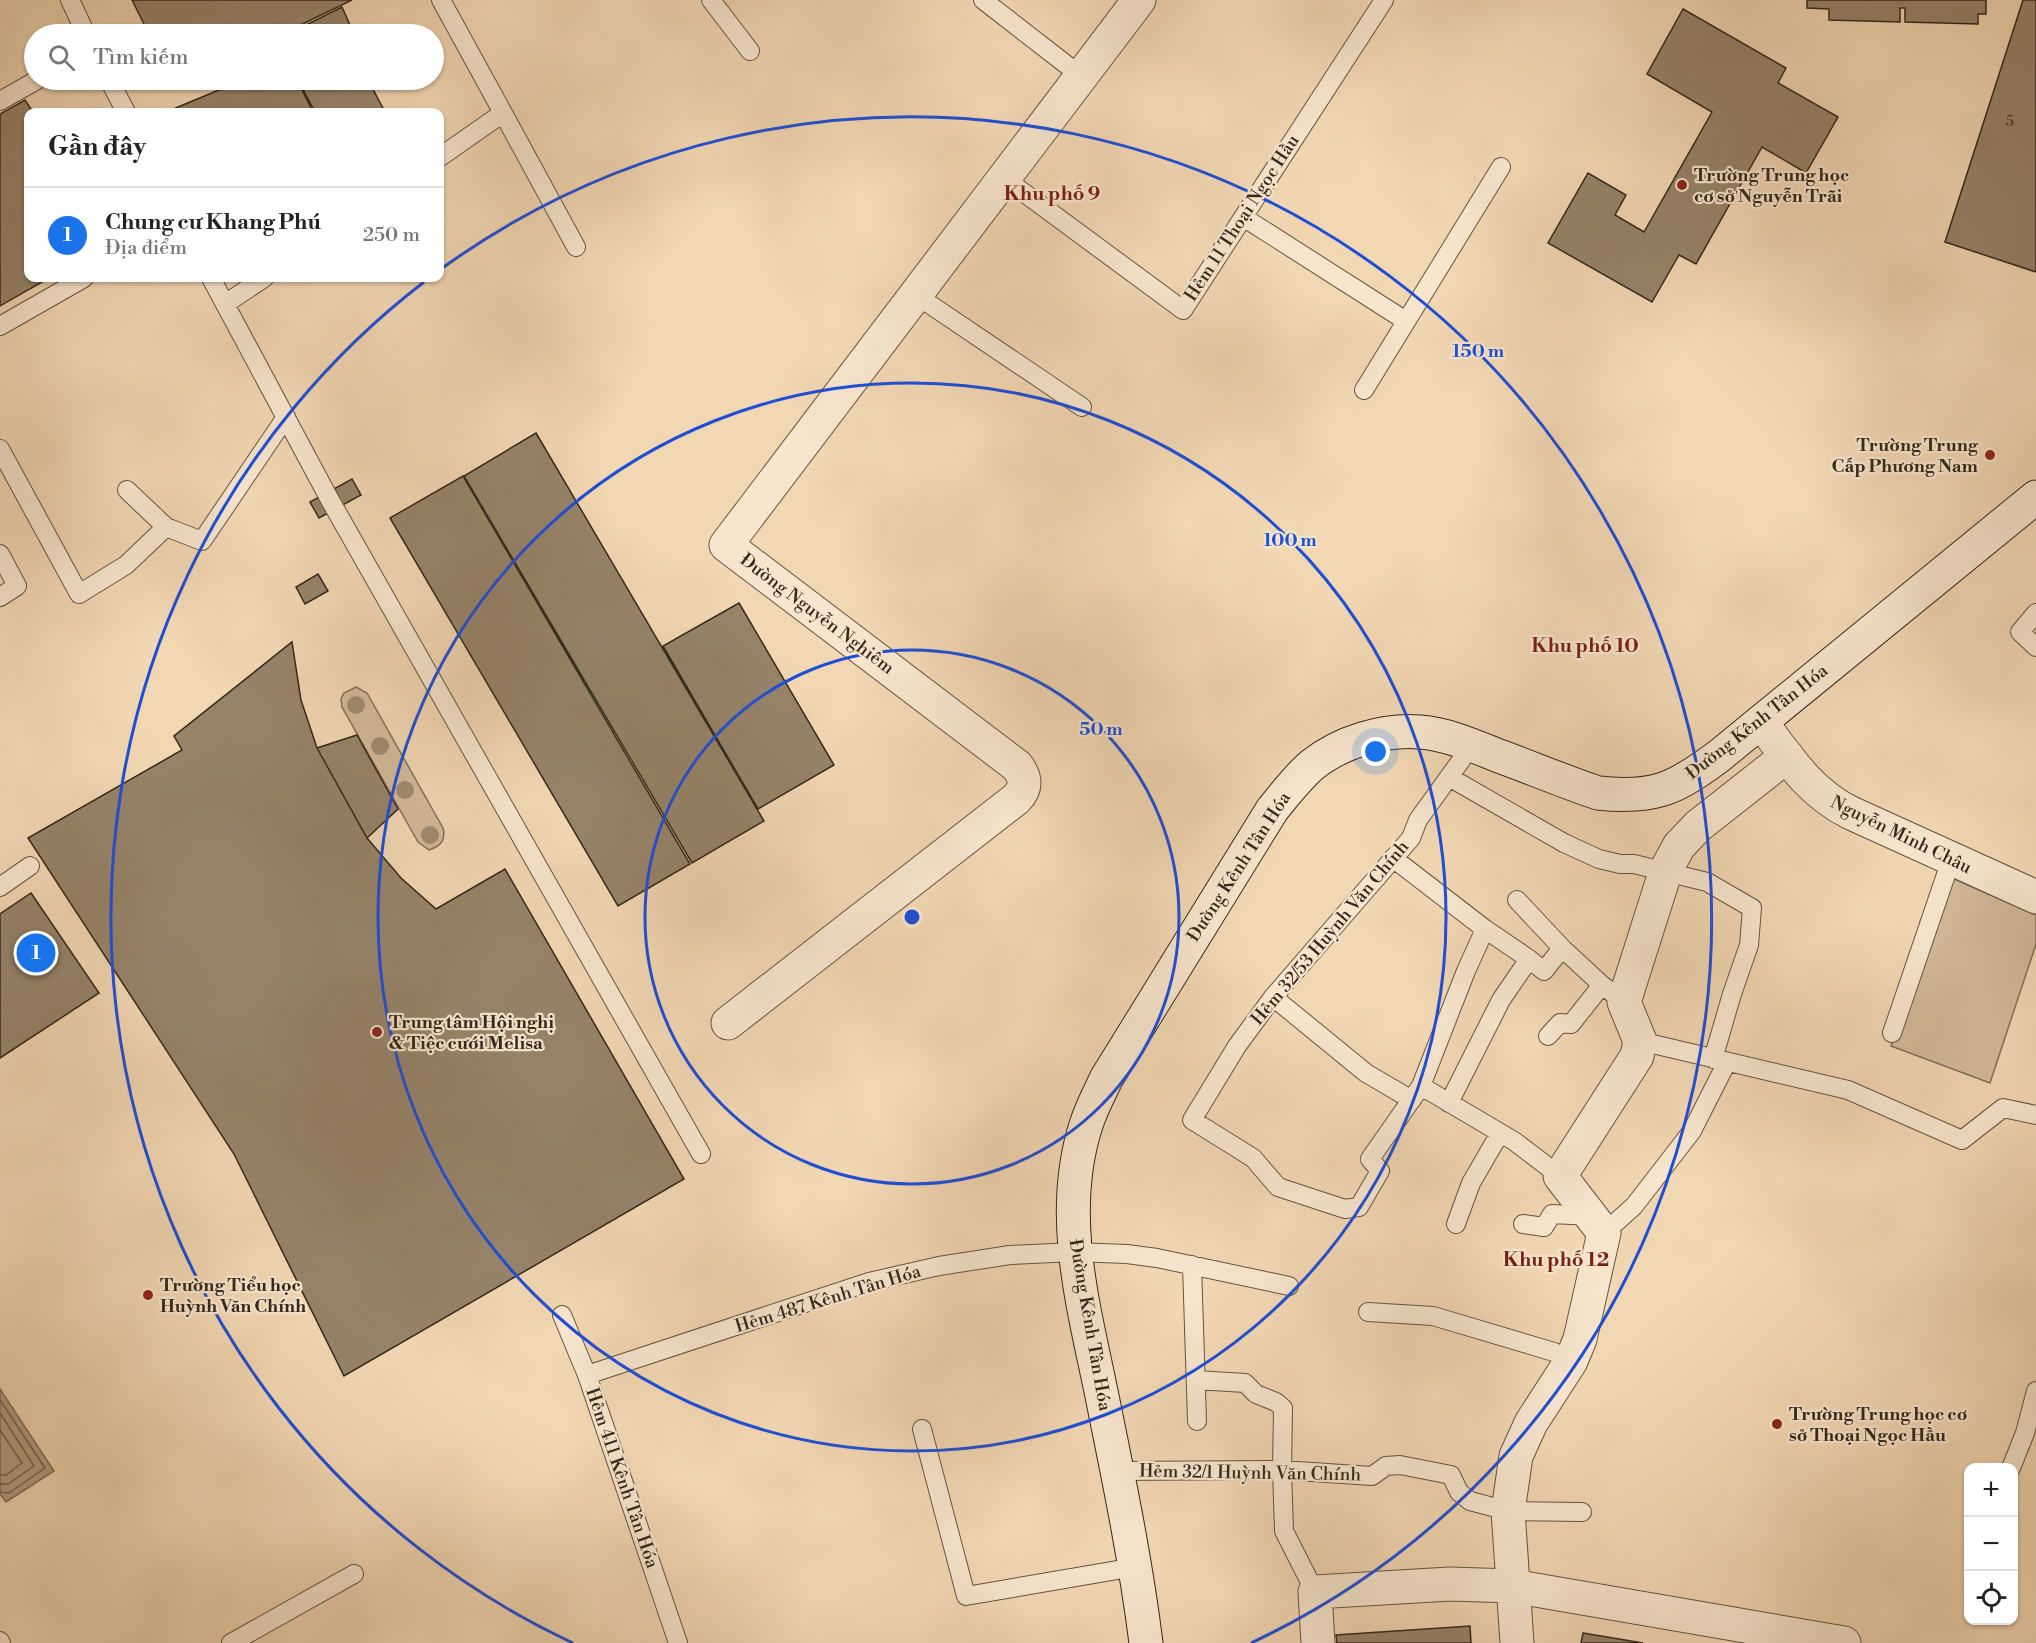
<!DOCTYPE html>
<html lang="vi">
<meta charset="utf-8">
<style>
:root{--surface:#fff;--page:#f2f2f2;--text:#222;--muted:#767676;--line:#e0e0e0;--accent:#1a73e8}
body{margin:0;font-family:"Libre Bodoni",serif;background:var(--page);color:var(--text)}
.controls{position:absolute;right:18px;bottom:18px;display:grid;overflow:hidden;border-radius:12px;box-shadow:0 2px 4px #0004}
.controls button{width:54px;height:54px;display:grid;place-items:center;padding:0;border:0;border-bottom:2px solid var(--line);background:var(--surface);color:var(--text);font:30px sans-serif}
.you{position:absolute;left:1376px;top:752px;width:21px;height:21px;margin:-15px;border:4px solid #fff;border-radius:50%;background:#1a73e8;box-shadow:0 0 0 9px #1a73e833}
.badge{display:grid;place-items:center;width:39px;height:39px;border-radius:50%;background:var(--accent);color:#fff;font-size:20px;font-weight:700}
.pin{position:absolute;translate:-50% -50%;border:3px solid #fff;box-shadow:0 2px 6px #0006}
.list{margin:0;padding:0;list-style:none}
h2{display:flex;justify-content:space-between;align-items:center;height:78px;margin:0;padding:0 24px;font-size:26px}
h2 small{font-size:20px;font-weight:400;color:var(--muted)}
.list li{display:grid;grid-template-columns:39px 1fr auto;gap:18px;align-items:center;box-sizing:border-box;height:96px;padding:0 24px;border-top:2px solid var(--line)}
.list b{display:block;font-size:22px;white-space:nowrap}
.list p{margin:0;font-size:20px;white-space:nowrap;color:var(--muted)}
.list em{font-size:20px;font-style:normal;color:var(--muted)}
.icon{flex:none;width:33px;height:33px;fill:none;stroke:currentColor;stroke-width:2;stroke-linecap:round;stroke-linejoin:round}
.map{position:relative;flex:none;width:2036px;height:1643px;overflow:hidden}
.search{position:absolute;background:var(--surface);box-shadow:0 2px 4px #0004;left:24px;top:24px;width:420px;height:66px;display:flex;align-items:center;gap:15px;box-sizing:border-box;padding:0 21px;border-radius:33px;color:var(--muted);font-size:22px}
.panel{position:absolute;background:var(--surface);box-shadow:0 2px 4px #0004;left:24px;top:108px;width:420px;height:174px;border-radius:12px}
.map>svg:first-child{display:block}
.green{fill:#d2b999;stroke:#82705a;stroke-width:1.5}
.water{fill:#b19c7f;stroke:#7f6e57;stroke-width:1.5}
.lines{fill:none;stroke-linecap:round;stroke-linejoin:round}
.shore{stroke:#72624c;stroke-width:1.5}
.building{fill:#96836a;stroke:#33281a;stroke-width:1.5}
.lane-casing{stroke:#635440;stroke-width:20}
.street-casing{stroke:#635440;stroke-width:35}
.secondary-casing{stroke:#33281a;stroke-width:35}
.lane{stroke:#f7e5ce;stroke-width:18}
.street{stroke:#f7e5ce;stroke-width:33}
.secondary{stroke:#f7e5ce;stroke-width:33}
.tree{fill:#9f8b70}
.ring{fill:none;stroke:#1d4ed8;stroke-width:3}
.poi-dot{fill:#8f2418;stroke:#f7e5ce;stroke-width:2}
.labels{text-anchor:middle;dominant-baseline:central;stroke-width:4.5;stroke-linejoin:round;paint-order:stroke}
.number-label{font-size:15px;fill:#4c3f2e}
.poi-label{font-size:18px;font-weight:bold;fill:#33281a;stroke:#f7e5ce;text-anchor:start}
.street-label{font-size:18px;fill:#33281a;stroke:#f7e5ce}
.neighbourhood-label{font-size:20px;font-weight:bold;fill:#7a1f14;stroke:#f7e5ce}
.centre{fill:#1d4ed8;stroke:#f7e5ce;stroke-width:3}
.ring-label{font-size:18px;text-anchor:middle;font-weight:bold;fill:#1d4ed8;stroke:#f7e5ce;stroke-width:4.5;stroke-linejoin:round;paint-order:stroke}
</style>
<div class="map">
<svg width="2036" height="1643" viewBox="0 0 2036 1643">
<rect width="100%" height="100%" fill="#f2d7b3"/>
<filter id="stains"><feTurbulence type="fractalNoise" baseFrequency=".00333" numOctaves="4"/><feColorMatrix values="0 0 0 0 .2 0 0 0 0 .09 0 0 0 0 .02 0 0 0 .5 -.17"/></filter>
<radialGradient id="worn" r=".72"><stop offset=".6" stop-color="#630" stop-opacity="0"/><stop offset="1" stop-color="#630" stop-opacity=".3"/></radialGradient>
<path class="green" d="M356,687l11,6 76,135c3,12 -2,18 -14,22l-11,-8 -76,-135 -1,-8 3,-6z
M1952,878l84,37v29l-46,139 -99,-37z"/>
<path class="water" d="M0,1389l54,82 -48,31 -6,-8z"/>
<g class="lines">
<path class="shore" d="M0,1400l45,68 -36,25 -9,-1
M0,1413l34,53 -26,18h-8
M0,1430l22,33 -16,12h-6"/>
</g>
<path class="building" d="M132,0h220l-70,34h-133z
M1807,0h179v14h-8v10l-73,-2v-14h-5v14l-71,-2v-11l-22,-1z
M2023,0h13v272l-91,-30z
M342,7l12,27h-66z
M1683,9l103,59 -8,15 60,34 -32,56 -44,-26 -66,117 -17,-9 -27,47 -104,-59 40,-70 38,22 -11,20 29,17 68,-120 -65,-38z
M171,80h20l-16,7z
M243,80h54l16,32h-147z
M298,80h70l17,32h-70z
M25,100l8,12h-5v166h21l-49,28v-192z
M536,433l228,388 -72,42 -228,-387z
M463,476l227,388 -72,42 -228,-388z
M352,479l9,16 -42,23 -9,-16z
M318,574l10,17 -23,13 -9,-17z
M739,603l95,162 -76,44 -95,-163z
M292,642l9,58 16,48 50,90 34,40 35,31 69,-40 179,310 -340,197 -110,-222 -206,-316 154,-88 -8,-14z
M357,735l41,74 -31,29 -50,-90z
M31,893l68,100 -99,65v-144z
M1470,1626l1,17h-134l-1,-8z
M1583,1633l60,10h-62z"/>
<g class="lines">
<g class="lane-casing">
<path id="lane" d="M70,0l16,34
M711,0l39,51
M983,0l98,76
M109,80l17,32
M0,101l37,-21
M503,113l73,134
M440,157l63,-44 -62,-113
M1004,178l179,132 201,-310
M1243,217l163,104
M211,278l119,222 371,654
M916,295l166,112
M225,304l39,-26
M0,326l84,-48
M1364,390l137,-223
M0,449l79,145 47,-29 40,-38
M127,490l39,37 36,14 84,-124
M0,554l17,32 -17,11
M2036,613l-16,19 16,15
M1472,745l-54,75 -7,18 -138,159 -36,49 -45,74 61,38 25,29 67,22 14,-2 21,-36 -10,-12 51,-73 45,-115 19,-42
M1449,777l115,66 35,16 21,5h14l73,18 45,26 -3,37 -17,49 -19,65
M1393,858l92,71 44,30
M0,887l30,-21
M1517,900l45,48
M1273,997l93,76 46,27
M1892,1033l59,-173
M1548,1036l12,-13 11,1 31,-39
M1640,1041l208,49 114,50 41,-32 33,7
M1421,1086l93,55 46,35
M1449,1103l52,-103 28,-41 15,12 18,-23 40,37 22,17
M1456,1224l15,-41 29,-50
M1523,1224l21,3 8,-13 40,2
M1604,1233l30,-27 58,-75 35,-69
M1192,1265l5,156
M1368,1312l65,4 121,36 17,9
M562,1315l25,60 91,268
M587,1375l282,-93 70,-16 71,-11 64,-3 53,2 30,4 132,28
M1196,1380l49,3 11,11 20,8 7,6 -1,62 2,61 31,61
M922,1429l44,167 169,-29
M2011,1468l14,-35 11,-42
M1117,1471l165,-1 90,6 14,-10 14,-1 51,10 8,17 11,9 38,10 74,1
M0,1641l1,2
M231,1643l123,-69"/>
</g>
<g class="street-casing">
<path id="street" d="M1761,722c27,36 49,71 90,91l185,84
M728,1023l288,-224c11,-11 10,-21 1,-33l-291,-221 413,-545
M1318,1643l-3,-51 135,-8 62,2 332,57
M1517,1643l-9,-132 8,-55 15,-33 40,-62 9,-22 24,-106 -44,-57 77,-120 3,-15 -16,-39 42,-132 13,-24 19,-20 89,-70"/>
</g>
<g class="secondary-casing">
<path id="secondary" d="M1146,1643c-10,-80 -26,-158 -42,-237 -18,-92 -48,-188 -18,-281 5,-16 13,-31 20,-46l166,-269c13,-16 25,-32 40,-45 29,-23 71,-36 108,-33 27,2 54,14 79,24 33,12 66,26 99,37 56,6 77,-4 121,-37l317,-259"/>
</g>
<use href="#lane" class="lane"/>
<use href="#street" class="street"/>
<use href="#secondary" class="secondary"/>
</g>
<g class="tree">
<circle cx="356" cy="705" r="9"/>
<circle cx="380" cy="746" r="9"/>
<circle cx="405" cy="790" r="9"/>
<circle cx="430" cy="835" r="9"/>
</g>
<g class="ring">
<circle cx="912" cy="917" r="267"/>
<circle cx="912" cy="917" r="534"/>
<path d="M573 1643A801 801 0 0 1 424 282M441 269A801 801 0 1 1 1251 1643"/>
</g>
<g class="poi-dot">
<circle cx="1682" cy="185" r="6"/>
<circle cx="1990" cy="455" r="6"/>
<circle cx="377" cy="1032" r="6"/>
<circle cx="148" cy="1295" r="6"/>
<circle cx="1777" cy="1424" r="6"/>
</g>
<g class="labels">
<g class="number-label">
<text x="2010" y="121">5</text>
</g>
<g class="poi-label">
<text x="1694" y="175">Trường Trung học<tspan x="1694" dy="21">cơ sở Nguyễn Trãi</tspan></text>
<text x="1978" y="445" text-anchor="end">Trường Trung<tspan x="1978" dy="21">Cấp Phương Nam</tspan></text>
<text x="389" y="1022">Trung tâm Hội nghị<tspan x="389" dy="21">&amp; Tiệc cưới Melisa</tspan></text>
<text x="160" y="1285">Trường Tiểu học<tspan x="160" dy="21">Huỳnh Văn Chính</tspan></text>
<text x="1789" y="1414">Trường Trung học cơ<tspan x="1789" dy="21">sở Thoại Ngọc Hầu</tspan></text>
</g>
<g class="street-label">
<text transform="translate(1242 218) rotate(-57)">Hẻm 11 Thoại Ngọc Hầu</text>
<text transform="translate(817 614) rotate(37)">Đường Nguyễn Nghiêm</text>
<text transform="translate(1757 722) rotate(-38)">Đường Kênh Tân Hóa</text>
<text transform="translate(1901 835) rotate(26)">Nguyễn Minh Châu</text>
<text transform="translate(1239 867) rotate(-57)">Đường Kênh Tân Hóa</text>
<text transform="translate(1330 933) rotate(-50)">Hẻm 32/53 Huỳnh Văn Chính</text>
<text transform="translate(828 1299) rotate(-17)">Hẻm 487 Kênh Tân Hóa</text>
<text transform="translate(1090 1325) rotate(80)">Đường Kênh Tân Hóa</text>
<text transform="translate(1250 1473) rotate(1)">Hẻm 32/1 Huỳnh Văn Chính</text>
<text transform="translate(622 1478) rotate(71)">Hẻm 411 Kênh Tân Hóa</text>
</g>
<g class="neighbourhood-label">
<text x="1052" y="194">Khu phố 9</text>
<text x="1585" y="646">Khu phố 10</text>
<text x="1556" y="1260">Khu phố 12</text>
</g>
</g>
<circle cx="912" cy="917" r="9" class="centre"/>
<g class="ring-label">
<text x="1478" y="357">150 m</text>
<text x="1290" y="546">100 m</text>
<text x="1101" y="735">50 m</text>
</g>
<rect width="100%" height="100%" filter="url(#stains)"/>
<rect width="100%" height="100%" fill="url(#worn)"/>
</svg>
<div class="controls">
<button>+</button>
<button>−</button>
<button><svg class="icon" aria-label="locate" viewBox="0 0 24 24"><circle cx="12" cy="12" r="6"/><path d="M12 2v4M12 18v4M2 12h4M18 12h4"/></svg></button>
</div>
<div class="you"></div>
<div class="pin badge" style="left:36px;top:953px">1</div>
<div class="search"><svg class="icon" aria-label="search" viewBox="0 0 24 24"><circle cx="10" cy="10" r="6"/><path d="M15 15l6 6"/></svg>Tìm kiếm</div>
<section class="panel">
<h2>Gần đây<small></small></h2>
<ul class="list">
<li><span class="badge">1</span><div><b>Chung cư Khang Phú</b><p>Địa điểm</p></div><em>250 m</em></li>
</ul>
</section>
</div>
